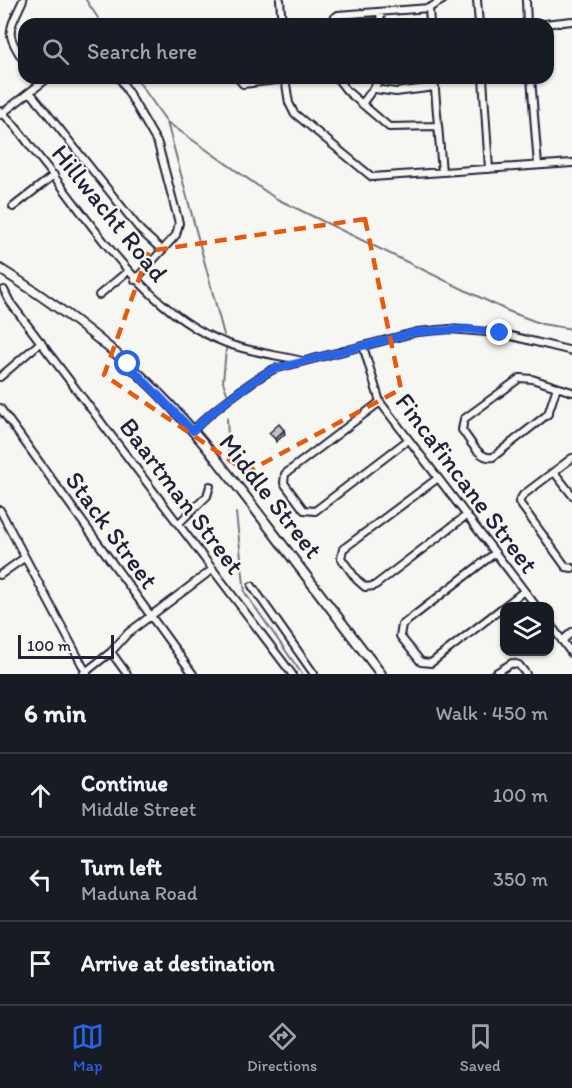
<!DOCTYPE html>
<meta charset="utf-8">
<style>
:root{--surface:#171b24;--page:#242831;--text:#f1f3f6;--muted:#9ea1a6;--line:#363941;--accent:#2563eb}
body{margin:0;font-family:Itim,sans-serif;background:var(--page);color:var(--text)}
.controls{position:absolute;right:18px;bottom:18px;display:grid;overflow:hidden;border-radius:12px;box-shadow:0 2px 4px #0004}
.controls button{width:54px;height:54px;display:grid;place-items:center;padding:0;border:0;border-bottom:2px solid var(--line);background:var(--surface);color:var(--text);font:30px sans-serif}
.scale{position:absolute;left:18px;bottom:15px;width:96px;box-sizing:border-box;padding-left:6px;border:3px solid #22223b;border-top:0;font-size:16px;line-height:21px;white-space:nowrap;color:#22223b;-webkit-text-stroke:4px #f6f6f2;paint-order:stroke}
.stop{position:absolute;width:18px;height:18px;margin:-14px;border:4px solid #2563eb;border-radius:50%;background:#fff}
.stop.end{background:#2563eb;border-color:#fff;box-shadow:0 2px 6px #0008}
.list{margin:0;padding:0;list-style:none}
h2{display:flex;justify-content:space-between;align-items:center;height:78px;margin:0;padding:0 24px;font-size:26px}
h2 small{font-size:20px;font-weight:400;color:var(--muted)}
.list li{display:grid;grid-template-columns:39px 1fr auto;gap:18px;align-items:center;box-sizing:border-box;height:84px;padding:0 24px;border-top:2px solid var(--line)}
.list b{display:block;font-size:22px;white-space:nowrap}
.list p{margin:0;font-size:20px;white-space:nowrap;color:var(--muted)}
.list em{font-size:20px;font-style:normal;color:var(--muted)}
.icon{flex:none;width:33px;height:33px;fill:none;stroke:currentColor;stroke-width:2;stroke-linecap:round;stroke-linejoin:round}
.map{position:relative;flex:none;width:572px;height:674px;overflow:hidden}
.search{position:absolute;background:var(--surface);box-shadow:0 2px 4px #0004;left:18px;right:18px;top:18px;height:66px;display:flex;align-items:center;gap:15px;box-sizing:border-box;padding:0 21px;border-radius:18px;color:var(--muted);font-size:22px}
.sheet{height:330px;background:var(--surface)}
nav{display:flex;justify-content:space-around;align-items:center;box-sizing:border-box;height:84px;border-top:2px solid var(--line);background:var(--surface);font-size:16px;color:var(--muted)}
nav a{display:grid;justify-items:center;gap:3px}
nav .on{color:var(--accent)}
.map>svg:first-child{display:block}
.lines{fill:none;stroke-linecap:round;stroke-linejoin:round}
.stream{stroke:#757583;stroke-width:2}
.minor-casing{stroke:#22223b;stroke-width:10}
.major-casing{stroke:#22223b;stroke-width:12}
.minor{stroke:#f6f6f2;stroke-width:6}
.major{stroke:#f6f6f2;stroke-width:8}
.shaded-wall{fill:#888889;stroke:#22223b;stroke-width:1.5}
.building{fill:#c2c2c4;stroke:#22223b;stroke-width:1.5}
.route{stroke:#2563eb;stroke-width:8}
.marked{fill:none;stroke:#e8590c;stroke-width:4.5;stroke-dasharray:12 8;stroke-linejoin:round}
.labels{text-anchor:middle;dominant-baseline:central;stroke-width:4.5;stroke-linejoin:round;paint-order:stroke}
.street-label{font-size:26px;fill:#22223b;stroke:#f6f6f2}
</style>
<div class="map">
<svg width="572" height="674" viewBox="0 0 572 674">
<rect width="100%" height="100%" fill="#f6f6f2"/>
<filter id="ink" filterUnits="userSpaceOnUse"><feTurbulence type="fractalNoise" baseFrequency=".0167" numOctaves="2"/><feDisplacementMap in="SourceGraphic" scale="12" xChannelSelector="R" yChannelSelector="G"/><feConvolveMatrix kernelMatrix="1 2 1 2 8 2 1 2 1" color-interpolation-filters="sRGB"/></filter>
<g filter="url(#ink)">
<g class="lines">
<path class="stream" d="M86,0l16,24
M136,78l31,44 108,76 233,113 34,13 30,5
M167,122l57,213
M226,349l-3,33 4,11
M227,418l2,42
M236,513l9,80 57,81"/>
<g class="minor-casing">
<path id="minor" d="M23,0c-14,31 -19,32 1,61
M280,0l2,24
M477,0l2,24
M526,0l1,24
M429,8l1,16
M380,12l1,12
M331,24l3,-6 4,-3 91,-7 14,-8
M544,24l28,-3
M120,78l38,66 21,79 -3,12 -41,45
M238,78l5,6 42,-5
M285,78l4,25 5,10 78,64 200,-14
M337,78l10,13 42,36 49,-1
M434,78l8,94
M483,78l6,91
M531,78l7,87
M375,89l21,3 39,-5
M31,93l110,138 21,19
M362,104l19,-26
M0,111c15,12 26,30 38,45 53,65 107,157 188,187 24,9 51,12 76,18
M0,115l48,-37
M13,207l41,-32
M4,290l6,12 282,372
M99,295l29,-24
M363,346l17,56 156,204
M0,377l41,-35
M557,387l-9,27 -55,43c-14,3 -23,-17 -31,-27l2,-11 56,-41 12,1 40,13
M380,402l-95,72 -1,9 20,27 11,1 93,-71
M0,408l193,266
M193,431c14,-17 61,-52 81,-62l143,-37 33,-3 49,4 73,18
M572,458l-49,37 -4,7 47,65 6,1
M554,472l18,23
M438,478l-95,71 -2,9 16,22 8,7 9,-1 93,-71
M0,510l87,164
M178,524l29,-28 3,-10
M495,553l-93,72 -2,11 21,26 10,1 93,-72
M0,575l24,-17
M252,586l62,88
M550,624l22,30
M562,641l10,-9
M111,652l16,22
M83,674l28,-22 17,-19 85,-64
M494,674l18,-11 7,2 7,9"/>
</g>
<g class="major-casing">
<path id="major" d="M0,269c50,31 98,67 141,107 47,44 85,95 124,146 39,51 77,101 116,152"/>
</g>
<use href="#minor" class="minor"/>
<use href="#major" class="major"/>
</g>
<path class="shaded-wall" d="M284,430l1,4 -9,8 -1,-3z"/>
<path class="building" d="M279,424l5,6 -9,9 -6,-6z"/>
</g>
<g class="lines" filter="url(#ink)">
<path class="route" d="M128,364l65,67c14,-17 61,-52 81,-62l143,-37 49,-3 34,4"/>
</g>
<path class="marked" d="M365,219l36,170 -154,83 -143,-97 45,-124z"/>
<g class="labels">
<g class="street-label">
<text transform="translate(110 213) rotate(51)">Hillwacht Road</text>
<text transform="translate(467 483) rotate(53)">Fincafincane Street</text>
<text transform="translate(182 496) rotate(53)">Baartman Street</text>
<text transform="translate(271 496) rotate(52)">Middle Street</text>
<text transform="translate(112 530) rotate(54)">Stack Street</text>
</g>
</g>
</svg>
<div class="controls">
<button><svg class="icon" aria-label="layers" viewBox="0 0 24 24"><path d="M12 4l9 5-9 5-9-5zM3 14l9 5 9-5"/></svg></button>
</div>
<div class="scale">100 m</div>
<div class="stop" style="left:128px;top:364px"></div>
<div class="stop end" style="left:500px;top:333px"></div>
<div class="search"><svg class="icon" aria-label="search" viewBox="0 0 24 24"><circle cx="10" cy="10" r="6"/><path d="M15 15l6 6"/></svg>Search here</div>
</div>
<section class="sheet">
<h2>6 min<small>Walk · 450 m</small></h2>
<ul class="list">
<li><svg class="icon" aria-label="ahead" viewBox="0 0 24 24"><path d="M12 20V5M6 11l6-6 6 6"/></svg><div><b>Continue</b><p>Middle Street</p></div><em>100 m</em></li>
<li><svg class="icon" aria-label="left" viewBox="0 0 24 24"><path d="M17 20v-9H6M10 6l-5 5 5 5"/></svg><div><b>Turn left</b><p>Maduna Road</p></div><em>350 m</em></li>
<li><svg class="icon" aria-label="arrive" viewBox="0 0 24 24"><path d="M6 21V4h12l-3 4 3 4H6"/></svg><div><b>Arrive at destination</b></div></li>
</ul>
</section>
<nav>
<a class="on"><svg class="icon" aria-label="map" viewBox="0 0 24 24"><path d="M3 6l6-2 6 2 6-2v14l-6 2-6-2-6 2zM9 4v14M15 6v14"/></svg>Map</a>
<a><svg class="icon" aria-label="directions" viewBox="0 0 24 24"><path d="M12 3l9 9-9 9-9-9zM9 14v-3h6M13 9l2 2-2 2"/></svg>Directions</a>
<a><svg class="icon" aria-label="saved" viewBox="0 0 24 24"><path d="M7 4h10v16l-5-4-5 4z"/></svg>Saved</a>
</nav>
